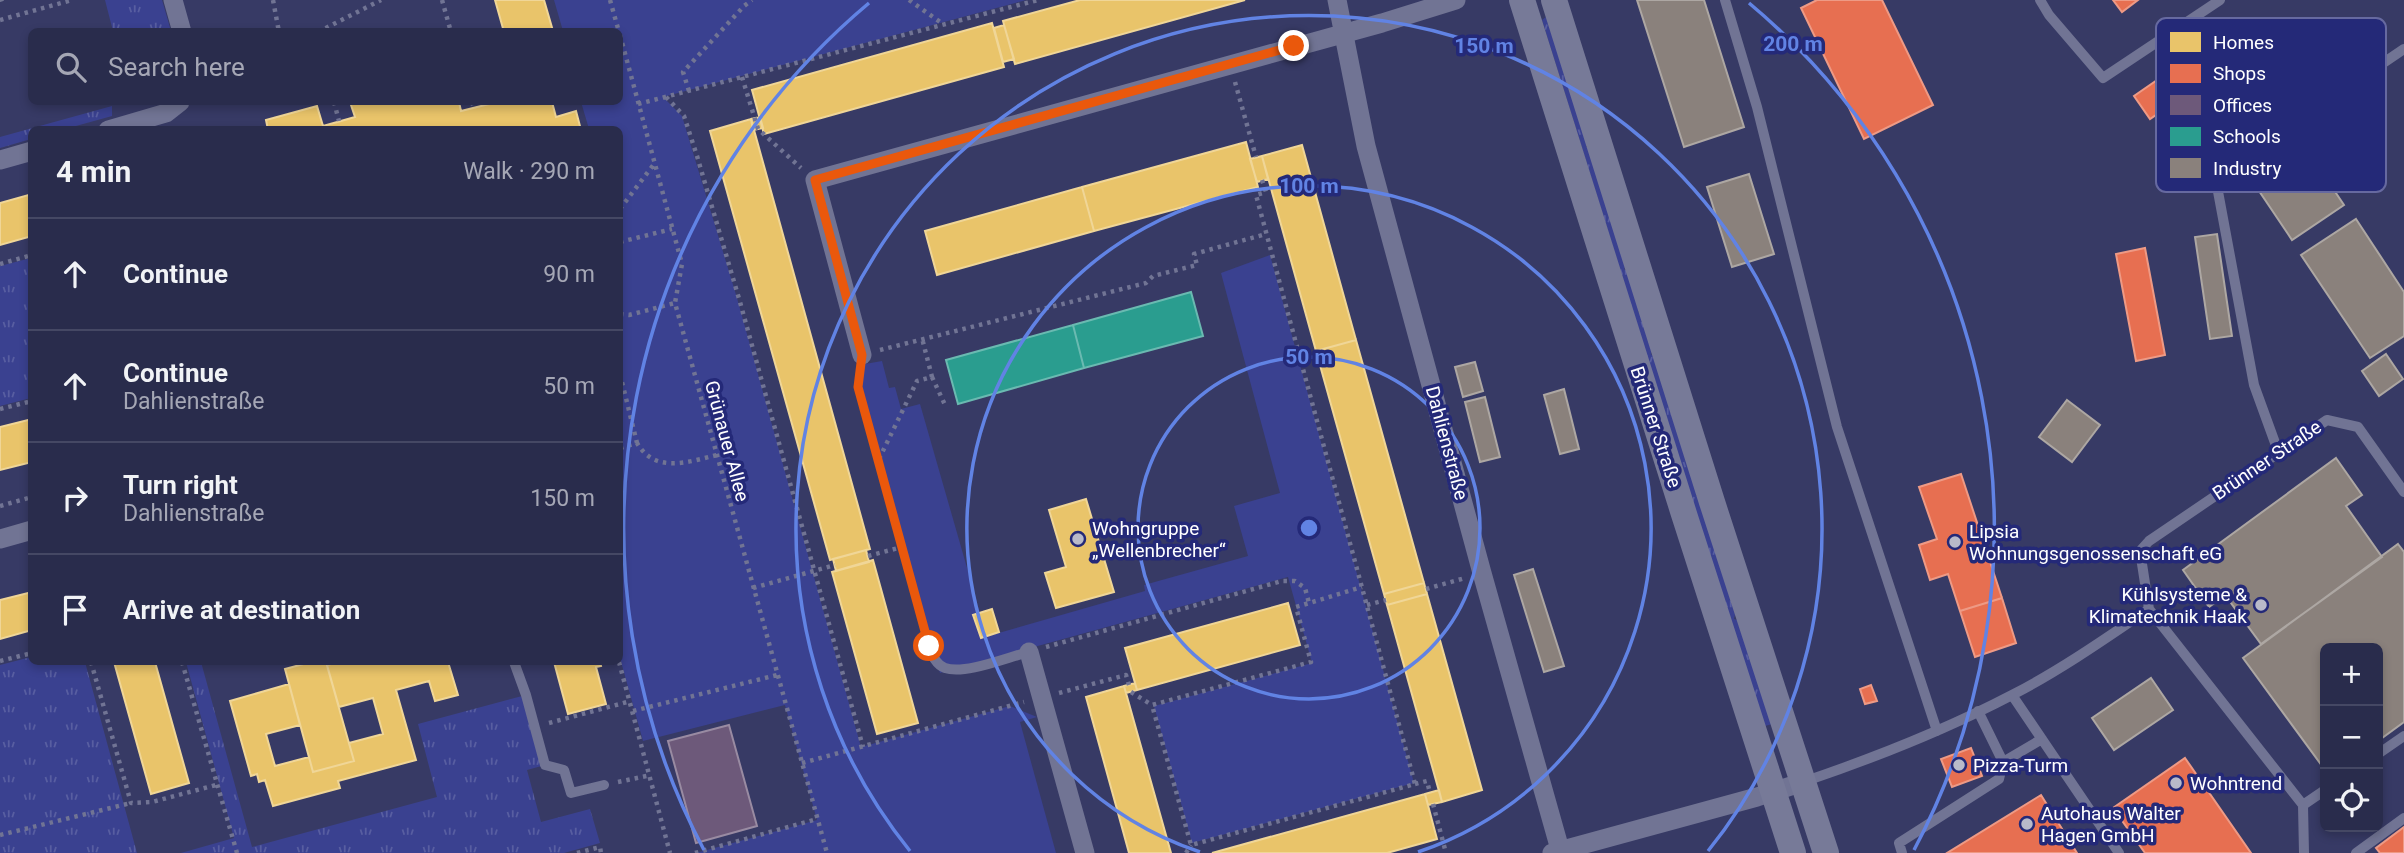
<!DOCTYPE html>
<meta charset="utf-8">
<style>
:root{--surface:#292c4c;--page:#313453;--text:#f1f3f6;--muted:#a5a7b5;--line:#454864}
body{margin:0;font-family:Roboto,sans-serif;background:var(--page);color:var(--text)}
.controls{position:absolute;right:21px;bottom:21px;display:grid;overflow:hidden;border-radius:10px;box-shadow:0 4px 10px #0003}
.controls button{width:63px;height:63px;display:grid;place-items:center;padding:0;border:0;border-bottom:2px solid var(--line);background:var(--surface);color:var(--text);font:35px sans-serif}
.stop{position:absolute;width:21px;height:21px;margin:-16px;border:5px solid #ea580c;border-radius:50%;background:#fff}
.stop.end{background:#ea580c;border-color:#fff;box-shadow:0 2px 7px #0008}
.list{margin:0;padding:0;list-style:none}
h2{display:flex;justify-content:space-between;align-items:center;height:91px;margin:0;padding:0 28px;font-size:30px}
h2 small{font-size:23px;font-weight:400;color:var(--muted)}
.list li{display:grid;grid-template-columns:46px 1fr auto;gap:21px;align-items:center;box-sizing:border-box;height:112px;padding:0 28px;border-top:2px solid var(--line)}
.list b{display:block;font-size:26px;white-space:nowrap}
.list p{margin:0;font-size:23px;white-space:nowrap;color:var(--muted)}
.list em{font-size:23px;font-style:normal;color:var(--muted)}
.icon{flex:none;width:38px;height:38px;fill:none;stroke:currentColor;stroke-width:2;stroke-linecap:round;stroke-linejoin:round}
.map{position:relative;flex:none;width:2404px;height:853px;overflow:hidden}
.search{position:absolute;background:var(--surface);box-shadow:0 4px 10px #0003;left:28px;top:28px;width:595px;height:77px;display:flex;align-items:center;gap:18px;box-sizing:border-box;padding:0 24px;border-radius:10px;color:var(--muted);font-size:26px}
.panel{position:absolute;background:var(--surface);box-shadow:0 4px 10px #0003;left:28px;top:126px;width:595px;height:539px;border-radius:10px}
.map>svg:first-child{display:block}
.grass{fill:url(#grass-tufts)}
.green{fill:#3a4190}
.homes{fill:#e9c46a;stroke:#f0d697;stroke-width:2}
.shops{fill:#e76f51;stroke:#ee9a85;stroke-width:2}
.offices{fill:#6d597a;stroke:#998ba2;stroke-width:2}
.schools{fill:#2a9d8f;stroke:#6abab1;stroke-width:2}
.industry{fill:#8a817c;stroke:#ada7a3;stroke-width:2}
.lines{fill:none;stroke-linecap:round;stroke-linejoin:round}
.path{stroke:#717494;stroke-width:4.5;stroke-dasharray:3.5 5;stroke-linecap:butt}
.service{stroke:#717494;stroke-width:10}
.minor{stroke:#717494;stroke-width:19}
.secondary{stroke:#777a98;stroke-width:26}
.tram{stroke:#727694;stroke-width:2}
.route{stroke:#ea580c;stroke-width:9}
.ring{fill:none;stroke:#6183e4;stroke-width:3.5}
.poi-dot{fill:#b9bac9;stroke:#242978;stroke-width:2.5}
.labels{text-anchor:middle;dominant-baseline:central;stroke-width:7;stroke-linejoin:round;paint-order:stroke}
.street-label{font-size:19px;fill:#fff;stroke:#242978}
.poi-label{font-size:19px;fill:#fff;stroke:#242978;text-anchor:start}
.key{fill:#242978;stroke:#6669a0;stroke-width:2}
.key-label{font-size:19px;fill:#fff}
.centre{fill:#6183e4;stroke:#242978;stroke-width:3.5}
.ring-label{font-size:21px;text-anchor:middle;font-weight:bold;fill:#6183e4;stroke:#242978;stroke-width:7;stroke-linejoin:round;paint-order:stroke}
</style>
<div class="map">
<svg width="2404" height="853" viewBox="0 0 2404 853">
<defs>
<pattern id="grass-tufts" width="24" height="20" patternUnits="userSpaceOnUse" patternTransform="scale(1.75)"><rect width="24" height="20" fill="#3a4190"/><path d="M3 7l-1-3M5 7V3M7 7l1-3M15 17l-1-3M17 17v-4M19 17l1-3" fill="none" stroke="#585ea1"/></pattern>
</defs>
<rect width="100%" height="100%" fill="#373a65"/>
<path class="grass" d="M105,0h57l9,31h-58z
M1546,17l40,124v6h2l38,119 -2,3 3,2 12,38 -1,3 3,2 11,37 -1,3 3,3 42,135v4h2l37,118 -1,5 3,1 35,104 -7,2 -31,-92 -192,-614z
M112,106v10l-47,13 -33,1 -1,9 -31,9v-11z
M31,258v140l-31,8v-140z
M31,657l1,5h53l52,191h-137v-188z
M186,662h15l51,185 185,-50 -19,-73 108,-29 19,70 -18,5 14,52 49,-13 10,34 -36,10h-383l53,-15z"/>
<path class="green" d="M554,0h472l-363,97 19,19 12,40 43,142 124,449 149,-41 27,11 -17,5 36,131h-360l121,-33 -32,-115 -142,36 -23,-83v-528l-31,-1 -8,-27h39v-70l-57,-1z
M1270,255l144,528 -222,60 -38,-137 158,-43 -24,-86 -348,96 -79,-286 4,-23 17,-3 7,27 6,-1 6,22 19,-5 60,209 -6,2 7,23 164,-47 -1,-6 104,-29 -14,-50 46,-13 -59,-220z"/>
<path class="homes" d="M495,0h49l9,31 -49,1z
M1080,0h165l-230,64 -12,-43z
M992,23l12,44 -240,67 -12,-44z
M1004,25l10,34 -11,3 -9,-34z
M350,102h109l2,9 36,-9h55l4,15 20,-6 5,19h-313l-2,-10 51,-14 6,20 32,-9z
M760,117l3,11 -10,2 -2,-11z
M751,119l119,430 -40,11 -120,-429z
M1246,142l12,45 -164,44 -12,-44z
M1302,145l54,195 -40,11 -54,-195z
M1262,156l6,23 -11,3 -7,-23z
M1082,187l12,44 -157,44 -12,-44z
M32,194v42l-32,9v-42z
M1356,340l68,243 -40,11 -68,-243z
M32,419v43l-32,8v-43z
M1086,499l28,93 -58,16 -11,-35 21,-6 -17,-57z
M866,550l3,12 -33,9 -3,-12z
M873,560l45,163 -41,11 -45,-162z
M1424,583l3,11 -40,11 -3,-11z
M32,592v38l-32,9v-39z
M1427,594l55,196 -40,12 -55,-197z
M1288,603l12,42 -163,45 -12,-42z
M992,609l7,23 -18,6 -8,-23z
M114,662h41l34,121 -38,11z
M311,662h15l28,99 -41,11 -28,-103z
M339,662h109l10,33 -23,6 -6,-20 -33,9 20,70 -78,21 2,7 -67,18 -8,-26 -6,2 -2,-8 -6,2 -21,-75 59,-17 11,41 -34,9 9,32 34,-9 4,15 41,-11 -5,-18 34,-9 -10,-36 -34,9 -12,-42z
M554,662h46l1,4 -5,1 10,37 -38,10z
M1135,683l2,7 -11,3 -2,-7z
M1124,686l2,7 45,160h-42l-11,-40 -32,-116z
M1439,790l3,12 -14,3 -3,-11z
M1425,794l12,45 -14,4 -36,10h-175z"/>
<path class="shops" d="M1817,0h65l51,105 -69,34 -63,-131z
M2113,0h25l-16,12z
M2166,74l16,23 -32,22 -16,-23z
M2145,248l20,107 -29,6 -20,-107z
M1961,474l41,124 -42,13 -12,-37 -18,6 -11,-35 18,-6 -18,-52z
M2002,598l14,45 -41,14 -15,-46z
M1871,685l6,16 -12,3 -5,-15z
M1971,748l11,28 -30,11 -11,-28z
M2185,758l66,95h-106l-32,-45z
M2041,795l36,58h-130z
M2404,827v26h-24l-4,-5z"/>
<path class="offices" d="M729,725l28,101 -61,17 -28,-102z"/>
<path class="schools" d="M1191,292l12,44 -119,32 -11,-43z
M1073,325l11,43 -126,36 -12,-44z"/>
<path class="industry" d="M1637,0h67l40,127 -60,20z
M2303,144l41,61 -52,35 -41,-61z
M1749,174l25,80 -42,13 -25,-80z
M2356,219l48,73v44l-34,22 -69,-103z
M2217,234l15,102 -22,3 -15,-102z
M2386,354l17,25 -24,17 -17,-25z
M1475,362l8,29 -20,6 -8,-30z
M1564,389l15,60 -19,5 -16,-59z
M1485,397l15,60 -20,5 -15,-60z
M2067,400l33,25 -28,37 -33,-25z
M2336,458l26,37 -16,11 36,51 -121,87 -36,-49 -16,12 -26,-37z
M2398,544l6,8v170l-26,19v-93h-53v122l-82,-112z
M1533,569l31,97 -20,6 -30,-97z
M2151,678l22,32 -59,40 -22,-32z"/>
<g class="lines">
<path class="path" d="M273,0l6,32
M442,0l9,32
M610,0l9,32
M909,0l34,24
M0,20l72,-20
M318,32l63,-32
M620,35l62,229 -7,39 152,550
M742,77l16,52 43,39
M1235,82l21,75
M689,91l-6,-19 61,-66 8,-6
M666,97l18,19 13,40 43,146 123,445
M334,102l5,19
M472,102l2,6
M638,104l400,-104
M1262,180l4,12 -10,3 159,589 -224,61 -39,-140 159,-43 -15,-55 66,-20
M620,209l34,-45
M620,242l52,-13
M0,264l32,-9
M620,314l9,1 46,-12
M880,350l266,-67 7,-7 44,-11 -3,-11 72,-20
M860,373l-2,14 67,245
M620,374l17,69
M932,377l14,30
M0,409l32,-8
M620,448l17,-5c18,31 51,19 80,12
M879,459l38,-78 15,-4 -10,-39
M0,506l32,-9
M868,556l34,-9
M753,588l82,-23
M1426,589l39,-11
M1367,605l19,-5
M1046,647l236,-66h13l10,7 4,15
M0,661l32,-8
M91,662l40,141 21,-1 64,-17
M182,662l55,191
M619,662l51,191
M1131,692l21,13
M1059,693l67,-18 3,10
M633,711l144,-36
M549,723l82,-22
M802,763l222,-61
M618,782l33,-7
M1415,784l12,-3 3,12
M1433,804l13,49
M0,835l131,-32
M577,853l23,-6 1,6
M695,853l122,-34
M1186,853l5,-8"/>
<path class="service" d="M1725,0l32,107 80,320 100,304
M2040,0l9,15 54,63 117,-78
M2278,451l-24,-66 -40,-215 47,-24 143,-97
M2149,609l154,196 1,48
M929,647c3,8 7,18 16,21 20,7 63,-11 84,-16
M514,662l12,33 19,70 19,5 7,23 33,-8
M2012,695l107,158
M2378,754l26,-18
M2003,762l39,-23
M1803,782c71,-24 142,-52 209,-87 47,-24 93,-56 137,-86l-9,-58 9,-10 178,-121 31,7 46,65
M2303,805l22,-15
M1902,853l-3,-10 100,-64 4,-17 -25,-51
M2356,853l48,-35"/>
<path class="minor" d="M173,0l9,32
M1337,0l29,146 116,427 79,280
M108,130l58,-17 14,-11
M0,160l32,-9
M862,355l-47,-175 567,-157 74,-23
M0,539l32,-9
M1029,652l56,201
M1552,853l205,-56 46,-15"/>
<path class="secondary" d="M1522,0l161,511 110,342
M1554,0l158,502 114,351"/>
<path class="tram" d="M0,1l3,-1"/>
</g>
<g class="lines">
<path class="route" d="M929,646l-71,-259 4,-32 -47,-175 479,-134"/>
</g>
<g class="ring">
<circle cx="1309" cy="528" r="171"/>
<path d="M1200 852A342 342 0 1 1 1418 852"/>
<path d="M910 851A513 513 0 1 1 1708 851"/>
<path d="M704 850A685 685 0 0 1 869 3M1749 3A685 685 0 0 1 1914 850"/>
</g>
<g class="poi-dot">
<circle cx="1078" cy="539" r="7"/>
<circle cx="1955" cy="542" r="7"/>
<circle cx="2261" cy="605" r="7"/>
<circle cx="1959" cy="765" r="7"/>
<circle cx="2176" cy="783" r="7"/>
<circle cx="2027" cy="824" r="7"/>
</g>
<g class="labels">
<g class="street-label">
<text transform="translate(1656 427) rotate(72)">Brünner Straße</text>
<text transform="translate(727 441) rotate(75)">Grünauer Allee</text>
<text transform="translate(1447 443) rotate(75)">Dahlienstraße</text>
<text transform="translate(2267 460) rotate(-34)">Brünner Straße</text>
</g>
<g class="poi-label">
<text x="1092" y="528">Wohngruppe<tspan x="1092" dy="22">„Wellenbrecher“</tspan></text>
<text x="1969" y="531">Lipsia<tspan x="1969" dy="22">Wohnungsgenossenschaft eG</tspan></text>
<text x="2247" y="594" text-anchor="end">Kühlsysteme &amp;<tspan x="2247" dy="22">Klimatechnik Haak</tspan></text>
<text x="1973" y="765">Pizza-Turm</text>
<text x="2190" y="783">Wohntrend</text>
<text x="2041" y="813">Autohaus Walter<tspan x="2041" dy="22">Hagen GmbH</tspan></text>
</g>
</g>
<rect x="2156" y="18" width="230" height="174" rx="10" class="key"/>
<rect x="2170" y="32" width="31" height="20" fill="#e9c46a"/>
<rect x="2170" y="64" width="31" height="19" fill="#e76f51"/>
<rect x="2170" y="95" width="31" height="20" fill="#6d597a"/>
<rect x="2170" y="127" width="31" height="19" fill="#2a9d8f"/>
<rect x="2170" y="158" width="31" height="20" fill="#8a817c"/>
<g class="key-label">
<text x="2213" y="49">Homes</text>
<text x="2213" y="80">Shops</text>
<text x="2213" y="112">Offices</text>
<text x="2213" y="143">Schools</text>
<text x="2213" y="175">Industry</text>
</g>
<circle cx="1309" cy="528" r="10" class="centre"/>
<g class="ring-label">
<text x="1793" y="51">200 m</text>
<text x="1484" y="53">150 m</text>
<text x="1309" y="193">100 m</text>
<text x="1309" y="364">50 m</text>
</g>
</svg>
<div class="controls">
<button>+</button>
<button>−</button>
<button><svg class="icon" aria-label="locate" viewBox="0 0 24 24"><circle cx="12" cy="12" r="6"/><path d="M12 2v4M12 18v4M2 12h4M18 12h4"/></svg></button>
</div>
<div class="stop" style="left:929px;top:646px"></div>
<div class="stop end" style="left:1294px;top:46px"></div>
<div class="search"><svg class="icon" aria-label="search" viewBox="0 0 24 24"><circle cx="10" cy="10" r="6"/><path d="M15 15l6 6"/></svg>Search here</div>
<section class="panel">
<h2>4 min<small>Walk · 290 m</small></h2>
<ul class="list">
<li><svg class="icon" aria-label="ahead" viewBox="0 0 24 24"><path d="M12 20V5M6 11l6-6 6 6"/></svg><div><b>Continue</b></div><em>90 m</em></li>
<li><svg class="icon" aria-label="ahead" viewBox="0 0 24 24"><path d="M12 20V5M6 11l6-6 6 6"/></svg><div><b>Continue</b><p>Dahlienstraße</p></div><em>50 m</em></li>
<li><svg class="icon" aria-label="right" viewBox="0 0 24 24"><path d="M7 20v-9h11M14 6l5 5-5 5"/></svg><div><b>Turn right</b><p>Dahlienstraße</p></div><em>150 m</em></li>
<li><svg class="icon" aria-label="arrive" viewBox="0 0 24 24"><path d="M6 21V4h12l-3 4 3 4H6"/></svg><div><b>Arrive at destination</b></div></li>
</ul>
</section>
</div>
